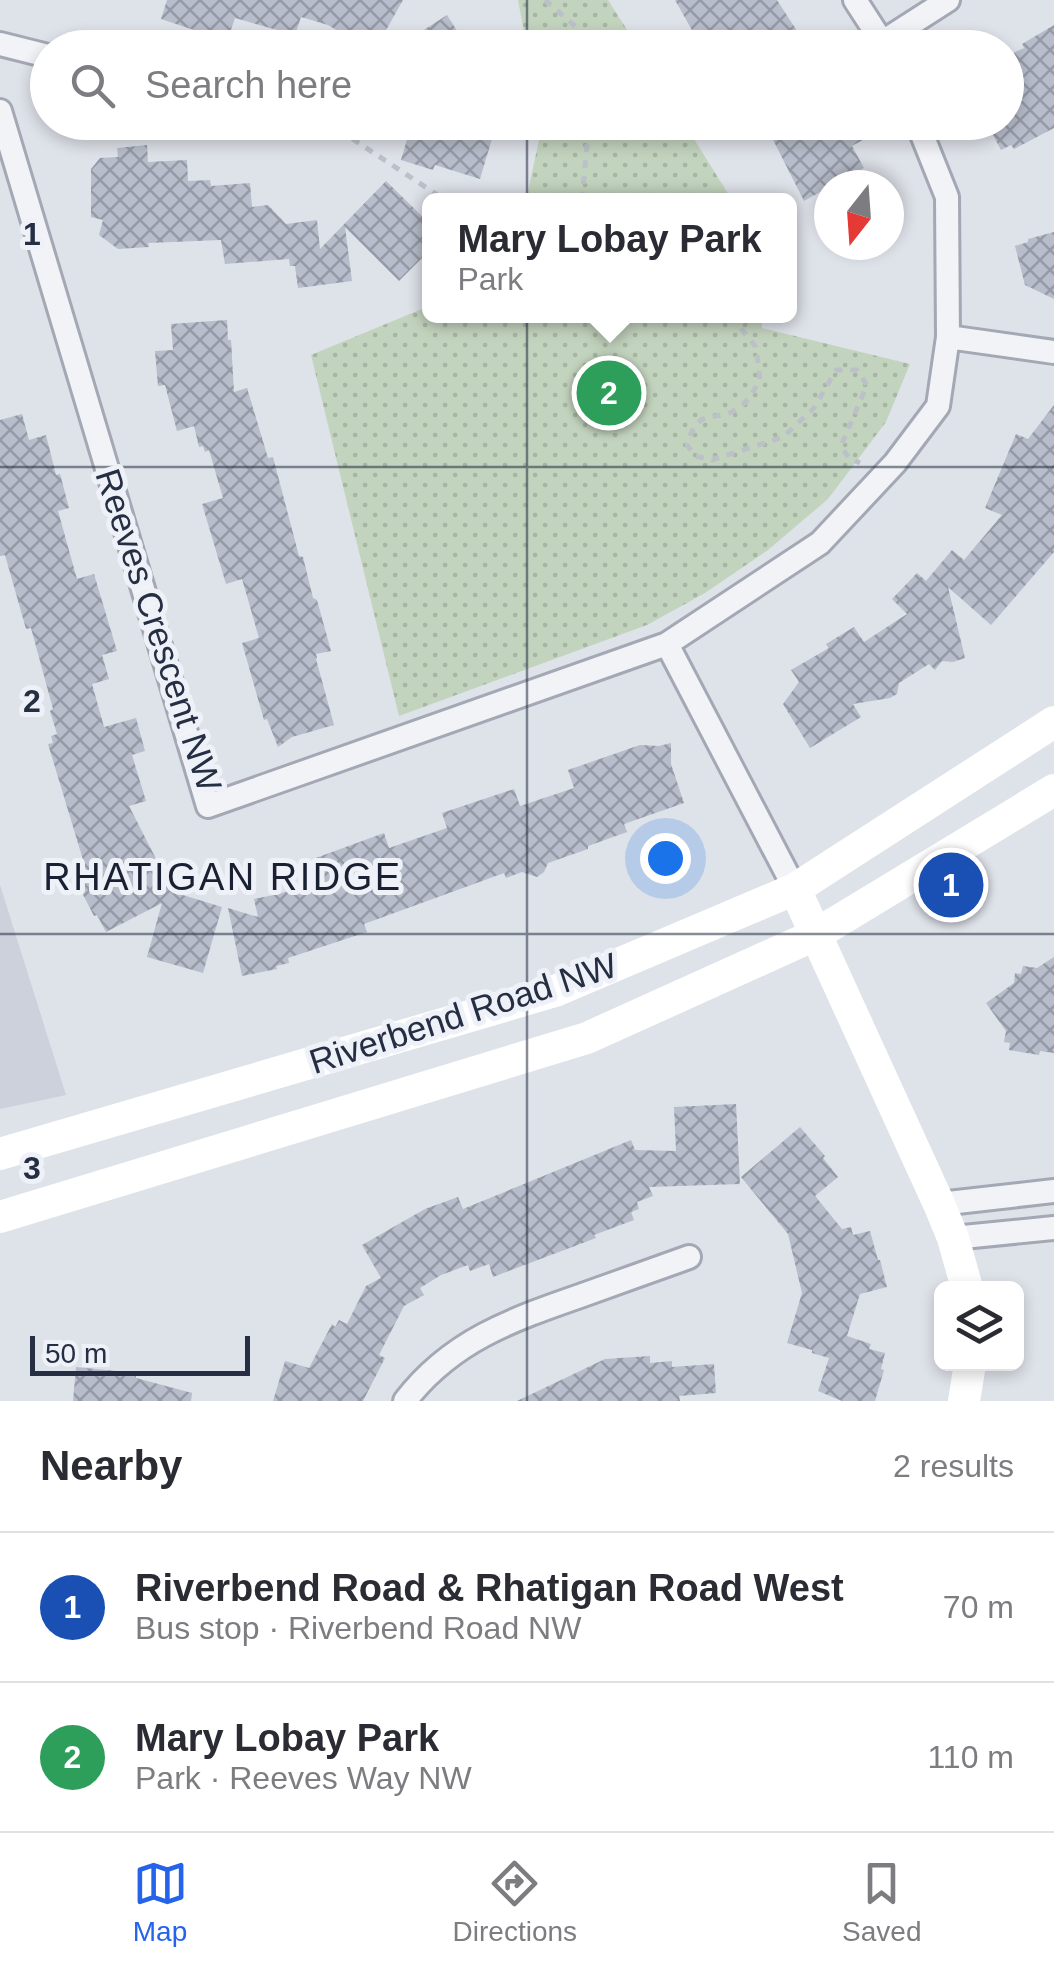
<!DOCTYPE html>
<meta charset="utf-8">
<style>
:root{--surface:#fff;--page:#f2f2f3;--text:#2b2b33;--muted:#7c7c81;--line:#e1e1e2;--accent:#2563eb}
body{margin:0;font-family:Arial,sans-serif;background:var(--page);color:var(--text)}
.controls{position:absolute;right:30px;bottom:30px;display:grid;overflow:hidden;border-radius:15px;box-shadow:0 5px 15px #0003}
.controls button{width:90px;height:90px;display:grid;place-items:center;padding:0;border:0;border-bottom:2px solid var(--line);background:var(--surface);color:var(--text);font:50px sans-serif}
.compass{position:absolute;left:814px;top:170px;width:90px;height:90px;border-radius:50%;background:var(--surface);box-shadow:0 5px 15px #0003;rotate:197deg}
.scale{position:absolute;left:30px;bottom:25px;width:220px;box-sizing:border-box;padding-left:10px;border:5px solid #252e42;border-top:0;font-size:28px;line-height:35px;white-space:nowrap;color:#252e42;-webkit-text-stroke:8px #eef1f7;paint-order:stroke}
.you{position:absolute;left:665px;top:858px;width:35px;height:35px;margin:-25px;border:8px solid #fff;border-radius:50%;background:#1a73e8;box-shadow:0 0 0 15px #1a73e833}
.badge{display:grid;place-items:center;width:65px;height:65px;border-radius:50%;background:var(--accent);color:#fff;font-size:32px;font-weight:700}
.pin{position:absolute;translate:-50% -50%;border:5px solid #fff;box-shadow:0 2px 10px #0006}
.popup{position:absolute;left:422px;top:193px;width:375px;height:130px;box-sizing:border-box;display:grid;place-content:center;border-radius:15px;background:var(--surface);filter:drop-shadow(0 2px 8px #0005);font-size:32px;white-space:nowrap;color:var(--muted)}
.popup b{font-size:38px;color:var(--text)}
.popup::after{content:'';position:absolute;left:50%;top:100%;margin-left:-20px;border:20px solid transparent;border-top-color:var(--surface)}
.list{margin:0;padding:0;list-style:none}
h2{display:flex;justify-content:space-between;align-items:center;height:130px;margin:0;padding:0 40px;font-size:42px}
h2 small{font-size:32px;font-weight:400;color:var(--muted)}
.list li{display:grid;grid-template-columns:65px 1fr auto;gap:30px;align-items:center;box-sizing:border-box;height:150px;padding:0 40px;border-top:2px solid var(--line)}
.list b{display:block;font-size:38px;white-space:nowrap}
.list p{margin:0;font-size:32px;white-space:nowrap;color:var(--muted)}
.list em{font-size:32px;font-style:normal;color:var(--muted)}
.icon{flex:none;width:55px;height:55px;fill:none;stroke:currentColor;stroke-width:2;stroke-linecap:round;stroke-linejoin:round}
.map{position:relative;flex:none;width:1054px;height:1401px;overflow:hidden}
.search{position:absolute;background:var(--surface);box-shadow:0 5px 15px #0003;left:30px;right:30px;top:30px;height:110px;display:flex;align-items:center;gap:25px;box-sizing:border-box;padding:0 35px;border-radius:55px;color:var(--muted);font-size:38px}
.sheet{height:430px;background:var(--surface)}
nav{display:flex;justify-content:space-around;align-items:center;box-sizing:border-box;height:140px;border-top:2px solid var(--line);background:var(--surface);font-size:28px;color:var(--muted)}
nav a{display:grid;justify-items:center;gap:5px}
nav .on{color:var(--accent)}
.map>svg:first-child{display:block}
.built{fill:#ccd1dc}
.grass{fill:url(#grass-dots)}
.building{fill:url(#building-cross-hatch)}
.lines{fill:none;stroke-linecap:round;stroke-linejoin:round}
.street-casing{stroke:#a3a8b4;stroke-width:28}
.path{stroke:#bcc0c8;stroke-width:5;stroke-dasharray:8 8;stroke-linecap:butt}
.street{stroke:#f1f3f7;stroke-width:22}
.secondary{stroke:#fff;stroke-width:32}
.grid{fill:none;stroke:#252e42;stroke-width:2.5;stroke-opacity:0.55}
.labels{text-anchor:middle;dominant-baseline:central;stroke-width:10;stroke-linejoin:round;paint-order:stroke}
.street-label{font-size:35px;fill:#252e42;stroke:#eef1f7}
.neighbourhood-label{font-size:38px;letter-spacing:2.5px;fill:#182032;stroke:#eef1f7}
.grid-label{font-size:32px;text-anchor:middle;font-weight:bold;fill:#252e42;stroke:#eef1f7;stroke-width:10;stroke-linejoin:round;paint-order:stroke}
</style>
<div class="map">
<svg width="1054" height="1401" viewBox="0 0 1054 1401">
<defs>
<pattern id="grass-dots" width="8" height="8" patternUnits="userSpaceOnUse" patternTransform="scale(2.5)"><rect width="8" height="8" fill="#c3d4be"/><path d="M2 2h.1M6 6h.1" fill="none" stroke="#a7b6a4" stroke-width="1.8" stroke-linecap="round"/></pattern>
<pattern id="building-cross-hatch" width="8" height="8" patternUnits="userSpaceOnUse" patternTransform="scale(2.5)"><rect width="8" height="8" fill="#b7bdca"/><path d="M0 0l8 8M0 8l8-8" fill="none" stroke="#959aa6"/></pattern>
</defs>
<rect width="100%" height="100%" fill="#dee2e9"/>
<path class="built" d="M0,885l66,210 -66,14z"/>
<path class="grass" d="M518,0h90l30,47h-111z
M543,122l141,1 48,77h-206z
M429,306v10h332l1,12 148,36 -24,58 -58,77 -60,51 -63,43 -58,32 -248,91 -88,-361z"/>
<path class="building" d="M167,0h236l-27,48h-10l-38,-23 -27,-8 -6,18 -60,-17 -8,23 -66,-22z
M675,0h102l24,37 -16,11h-83z
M447,15l21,33h-72z
M1054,25v103l-40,21 -3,-4 -10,5 -15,-28h20v-66l18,-8 -2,-4z
M431,122h66l-17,57 -45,-14 -2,5 -32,-10 10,-34 18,5z
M764,122h131l-43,24 12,22 -31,17h-4v2l-25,14z
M147,145l1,17 39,-2 1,21 22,-1 1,6 39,-3 2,24 16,-2 18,19 31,-4 3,29 66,-68 43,42v28l-30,30 -54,-54 7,54 -54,7 -3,-22h-5l-1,-7 -64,5 -4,-24 -73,3 1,4 -31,2 -19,-14 4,-15 -12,-3v-48l9,-11 18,-1 -1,-9z
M1054,232v67l-29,-14 -10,-39 13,-4v-3z
M227,320l1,20h3l3,52 13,-4 21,70 5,-1 26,99 4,1 10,41 4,2 14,51 -15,3 1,4 -1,1 18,66 -42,12 -14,10 -11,-28 -3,1 -22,-77 17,-5 -17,-59 -16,5 -24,-80 21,-6 -14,-48 -4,2 -2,-6 -4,1 -5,-21 -17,5 -12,-46 -7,1 -3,-35 18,-1 -2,-26z
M1054,405v147l-63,73 -43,-38 17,71 -12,4 -11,-1 -7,9 -6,-6 -30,19 -2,11 -7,4 -37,6 8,13 -51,31 -27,-44 16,-22 -8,-12 38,-22 -3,-4 28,-17 10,15 43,-28 -15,-15 25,-26 9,8 26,-31 12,10 38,-45 -17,-7 31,-74 12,5z
M22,414l7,26 17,-5 10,40 4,-1 9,34 -11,3 19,68 17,-5 23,77 -15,4 7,24 -17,5 12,43 32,-9 9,33 -13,4 14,46 -17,5 44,86 49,15 -19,66 -56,-16 15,-54 -56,29 -9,-17 -3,1 -19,-37 12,-6 -39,-129 5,-1 -2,-7 6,-2 -7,-23 3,-2 -22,-81 -5,1 -21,-74 -5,1v-136z
M671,743v21l13,39 -60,21 3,8 -39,14v3l-40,14 -4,9 -7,5 -15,-5 -16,6 -2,-5 -140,51 3,8 -79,26 1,5 -13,3 1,3 -35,7 -14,-68 30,9 -4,-18 25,-5 41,-14 -7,-21 71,-26 5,15 58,-20 -5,-15 72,-24 6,17 54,-18 -6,-18 72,-25 19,1z
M1054,957v96l-14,-2 -1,4 -30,-5 1,-7 -6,-1 2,-11 -20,-28 28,-20 1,-10 6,1 2,-8 14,2z
M736,1104l4,80 -91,3 4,9 -16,6 2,7 -8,3 3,8 -40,15 2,3 -103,39 -4,-13 -19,7 -2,-6 -27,10 -21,13 4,7 -20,11 -25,49 6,3 -22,43h-90l12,-40 24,7 23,-44 3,3 4,-7 8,4 19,-38 15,-8 -19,-33 63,-36 33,-12 5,12 168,-69 4,10 41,1 -2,-44z
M800,1127l25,29 -2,2 15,19 -23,19 27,33 9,-2 2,8 17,-4 8,29h2l7,27 -27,7 -13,42 24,8 -2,5 16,4 -4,16 3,1 -9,31h-33l-24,-10 11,-33 -17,-5v-3l-25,-7 15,-50 -14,-59 -47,-57z
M650,1356v7l22,-2v6l42,-3 2,29 -37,3 1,5h-163l88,-42z
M76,1367l60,6v5l56,15 -1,8h-118z"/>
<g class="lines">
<g class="street-casing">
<path id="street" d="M855,0l31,48
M884,41l64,-41
M0,44l48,12
M0,111l208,695 459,-162 153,-101 75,-80 43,-57 10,-69 -1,-140 -30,-75
M304,122l13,4
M948,337l106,15
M667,644l128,245
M939,1204l115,-13
M953,1238l101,-10
M405,1401c46,-60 106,-81 175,-105 36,-13 73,-26 109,-39"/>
</g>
<path class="path" d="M545,0l38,33 4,15
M339,130l106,70
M582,200l7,-78
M533,316l14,4 8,-4
M731,316l25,31 4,33c-5,8 -11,20 -19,26 -24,20 -42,-4 -54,39l8,11 17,4 71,-23 31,-29 22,-38h21l10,15 -26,61 8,12 11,5"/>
<use href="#street" class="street"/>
<path class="secondary" d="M795,889l144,315 14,34 14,50
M0,1154l555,-163 240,-102 259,-167
M0,1217l587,-179 228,-103 239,-145
M964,1401l6,-37"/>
</g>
<path class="grid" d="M527,0v48M527,122v1279M0,467h1054M0,934h1054"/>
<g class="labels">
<g class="street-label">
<text transform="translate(159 630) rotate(72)">Reeves Crescent NW</text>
<text transform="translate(463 1013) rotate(-18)">Riverbend Road NW</text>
</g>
<g class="neighbourhood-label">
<text x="223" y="877">RHATIGAN RIDGE</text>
</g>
</g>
<g class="grid-label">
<text x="32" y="245">1</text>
<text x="32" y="712">2</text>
<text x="32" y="1179">3</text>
</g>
</svg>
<div class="controls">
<button><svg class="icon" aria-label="layers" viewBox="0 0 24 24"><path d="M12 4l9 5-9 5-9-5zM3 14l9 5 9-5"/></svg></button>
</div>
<svg class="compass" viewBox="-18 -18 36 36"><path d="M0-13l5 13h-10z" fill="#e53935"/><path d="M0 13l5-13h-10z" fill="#7c7c81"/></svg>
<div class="scale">50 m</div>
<div class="you"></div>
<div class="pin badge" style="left:951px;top:885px;background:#1a4fb4">1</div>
<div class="pin badge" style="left:609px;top:393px;background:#2e9e5b">2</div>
<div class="popup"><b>Mary Lobay Park</b>Park</div>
<div class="search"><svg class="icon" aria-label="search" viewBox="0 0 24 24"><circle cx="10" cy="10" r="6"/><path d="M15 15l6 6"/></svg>Search here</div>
</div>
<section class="sheet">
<h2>Nearby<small>2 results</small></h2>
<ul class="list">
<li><span class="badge" style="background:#1a4fb4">1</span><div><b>Riverbend Road &amp; Rhatigan Road West</b><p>Bus stop · Riverbend Road NW</p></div><em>70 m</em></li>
<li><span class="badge" style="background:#2e9e5b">2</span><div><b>Mary Lobay Park</b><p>Park · Reeves Way NW</p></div><em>110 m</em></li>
</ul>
</section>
<nav>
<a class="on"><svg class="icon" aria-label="map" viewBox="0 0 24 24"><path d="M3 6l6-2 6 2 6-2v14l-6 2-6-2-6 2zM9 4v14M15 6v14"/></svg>Map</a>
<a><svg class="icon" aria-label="directions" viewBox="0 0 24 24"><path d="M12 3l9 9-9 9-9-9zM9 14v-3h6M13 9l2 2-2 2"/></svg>Directions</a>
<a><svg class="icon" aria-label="saved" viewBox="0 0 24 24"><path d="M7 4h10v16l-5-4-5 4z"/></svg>Saved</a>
</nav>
